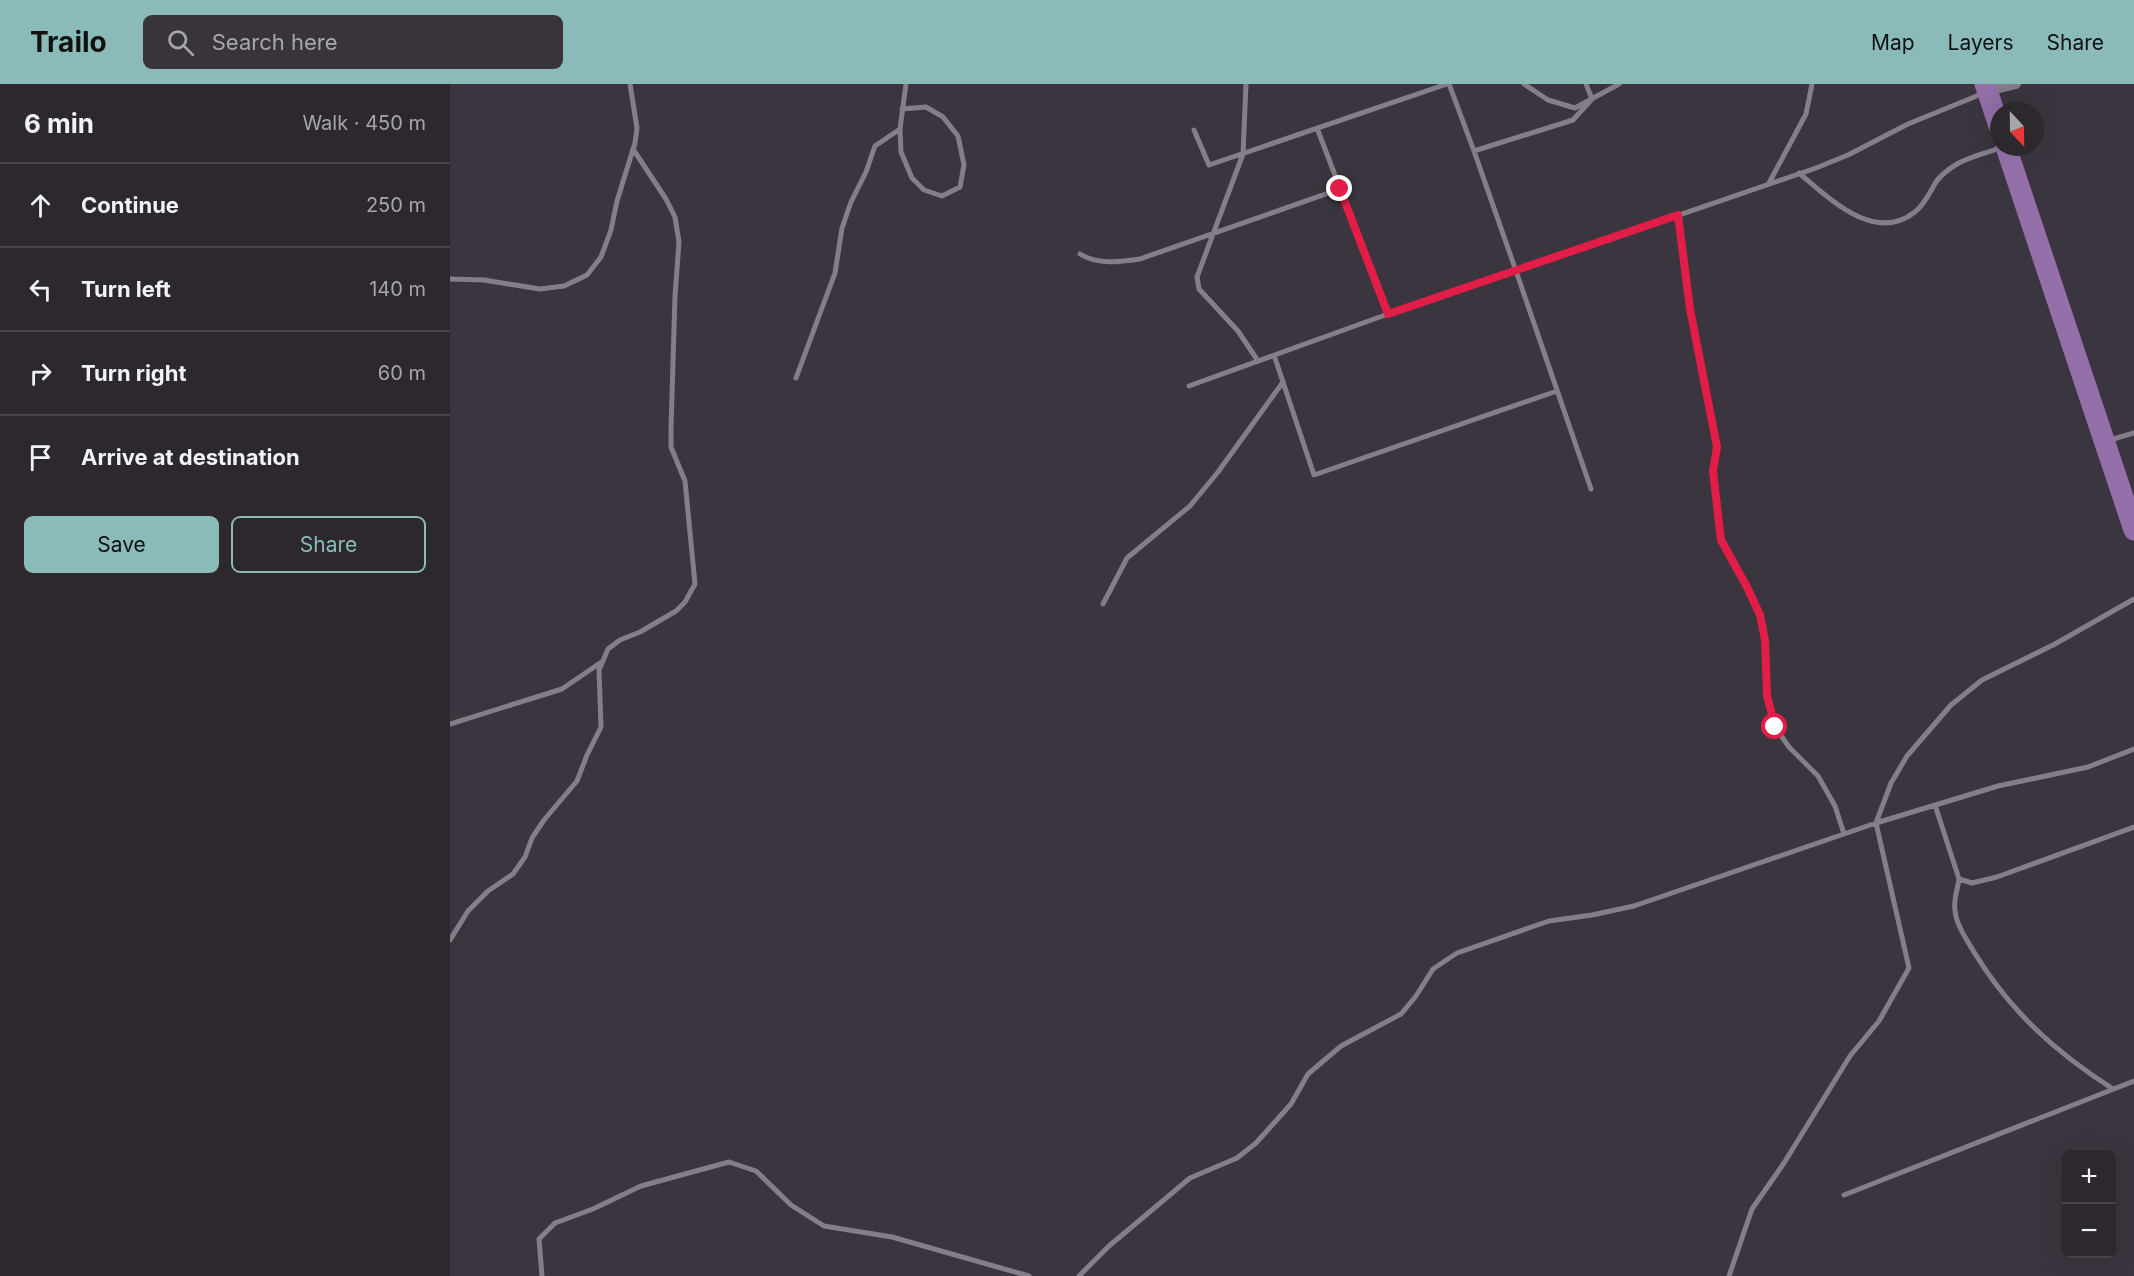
<!DOCTYPE html>
<meta charset="utf-8">
<style>
:root{--surface:#2c282e;--page:#38343a;--text:#f1f3f6;--muted:#a6a6aa;--line:#48444a;--accent:#8bbbb9}
body{margin:0;font-family:Inter,sans-serif;background:var(--page);color:var(--text)}
.controls{position:absolute;right:18px;bottom:18px;display:grid;overflow:hidden;border-radius:9px;box-shadow:0 6px 24px #0002}
.controls button{width:54px;height:54px;display:grid;place-items:center;padding:0;border:0;border-bottom:2px solid var(--line);background:var(--surface);color:var(--text);font:30px sans-serif}
.compass{position:absolute;left:1540px;top:18px;width:54px;height:54px;border-radius:50%;background:var(--surface);box-shadow:0 6px 24px #0002;rotate:158deg}
.stop{position:absolute;width:18px;height:18px;margin:-14px;border:4px solid #e11d48;border-radius:50%;background:#fff}
.stop.end{background:#e11d48;border-color:#fff;box-shadow:0 2px 6px #0008}
.list{margin:0;padding:0;list-style:none}
h2{display:flex;justify-content:space-between;align-items:center;height:78px;margin:0;padding:0 24px;font-size:26px}
h2 small{font-size:20px;font-weight:400;color:var(--muted)}
.list li{display:grid;grid-template-columns:39px 1fr auto;gap:18px;align-items:center;box-sizing:border-box;height:84px;padding:0 24px;border-top:2px solid var(--line)}
.list b{display:block;font-size:22px;white-space:nowrap}
.list em{font-size:20px;font-style:normal;color:var(--muted)}
.actions{display:flex;gap:12px;padding:18px 24px}
.actions a{flex:1;padding:14px 0;border:2px solid var(--accent);border-radius:9px;text-align:center;font-size:21px;color:var(--accent)}
.actions .main{background:var(--accent);color:#111}
.icon{flex:none;width:33px;height:33px;fill:none;stroke:currentColor;stroke-width:2;stroke-linecap:round;stroke-linejoin:round}
.map{position:relative;flex:none;width:1684px;height:1192px;overflow:hidden}
header{display:flex;align-items:center;gap:36px;box-sizing:border-box;height:84px;padding:0 30px;background:var(--accent);color:#111}
header strong{font-size:28px}
nav{display:flex;gap:33px;margin-inline-start:auto;font-size:21px}
.search{width:420px;height:54px;background:var(--page);display:flex;align-items:center;gap:15px;box-sizing:border-box;padding:0 21px;border-radius:9px;color:var(--muted);font-size:22px}
main{display:flex}
aside{flex:1;background:var(--surface)}
.map>svg:first-child{display:block}
.lines{fill:none;stroke-linecap:round;stroke-linejoin:round}
.lane{stroke:#857e89;stroke-width:5}
.street{stroke:#857e89;stroke-width:10}
.highway{stroke:#946faa;stroke-width:21}
.route{stroke:#e11d48;stroke-width:8}
</style>
<header>
<strong>Trailo</strong>
<div class="search"><svg class="icon" aria-label="search" viewBox="0 0 24 24"><circle cx="10" cy="10" r="6"/><path d="M15 15l6 6"/></svg>Search here</div>
<nav><a>Map</a><a>Layers</a><a>Share</a></nav>
</header>
<main>
<aside>
<h2>6 min<small>Walk · 450 m</small></h2>
<ul class="list">
<li><svg class="icon" aria-label="ahead" viewBox="0 0 24 24"><path d="M12 20V5M6 11l6-6 6 6"/></svg><div><b>Continue</b></div><em>250 m</em></li>
<li><svg class="icon" aria-label="left" viewBox="0 0 24 24"><path d="M17 20v-9H6M10 6l-5 5 5 5"/></svg><div><b>Turn left</b></div><em>140 m</em></li>
<li><svg class="icon" aria-label="right" viewBox="0 0 24 24"><path d="M7 20v-9h11M14 6l5 5-5 5"/></svg><div><b>Turn right</b></div><em>60 m</em></li>
<li><svg class="icon" aria-label="arrive" viewBox="0 0 24 24"><path d="M6 21V4h12l-3 4 3 4H6"/></svg><div><b>Arrive at destination</b></div></li>
</ul>
<div class="actions"><a class="main">Save</a><a>Share</a></div>
</aside>
<div class="map">
<svg width="1684" height="1192" viewBox="0 0 1684 1192">
<rect width="100%" height="100%" fill="#3a353e"/>
<g class="lines">
<path class="lane" d="M796,0l-3,70 -46,123 2,12 39,42 20,30
M999,0l25,67 99,-31 19,-21 -6,-15
M1074,0l24,16 27,8 44,-24
M452,25l24,-2 17,10 15,19 6,29 -4,22 -18,9 -18,-6 -12,-12 -11,-26 -1,-23 6,-45
M867,44l71,186 128,-43 75,218
M744,46l15,35 238,-81
M1024,67l42,120 300,-103 32,-13 60,-31 76,-31
M1349,89c30,25 75,71 116,39 10,-8 15,-20 21,-30 4,-6 14,-14 21,-18 13,-7 29,-11 43,-16
M1319,99l37,-69 6,-30
M1228,131l12,94 27,138 -4,24 8,68 26,48 13,28 5,26 2,54 8,32 14,20 29,29 17,30 9,28
M630,170c17,11 40,8 60,5l200,-70
M0,195l34,1 56,9 24,-3 23,-11 14,-18 10,-27 6,-29 18,-58 2,-15 -7,-44
M824,271l40,120 243,-84
M346,294l39,-105 7,-45 9,-26 15,-30 9,-26 25,-17
M739,302l199,-72
M1660,356l24,-7
M1684,515l-79,45 -73,36 -31,25 -44,51 -16,27 -15,40 122,-37 90,-19 46,-18
M653,520l24,-46 63,-52 28,-34 65,-90
M0,640l112,-35 41,-28
M1485,721l24,74 13,4 25,-6 137,-50
M1509,795c-1,9 -6,22 -4,31 1,15 12,30 19,42 36,59 81,100 139,137
M0,856l18,-29 20,-20 25,-17 12,-17 7,-19 12,-18 33,-39 10,-26 14,-28 -2,-57 9,-21 12,-9 20,-8 36,-21 9,-9 10,-18 -10,-103 -14,-34v-19l4,-132 4,-54 -4,-25 -9,-18 -33,-50
M1394,1111l290,-114
M92,1192l-3,-37 16,-16 38,-14 48,-23 88,-24 27,9 35,34 33,21 68,11 137,39
M629,1192l30,-30 81,-68 47,-20 19,-15 35,-39 17,-30 33,-28 60,-32 15,-18 17,-27 24,-16 92,-32 43,-6 42,-9 242,-83 33,145 -30,53 -29,35 -66,107 -32,46 -23,67"/>
<path class="street" d="M1537,7l29,-7"/>
<path class="highway" d="M1535,0l14,42
M1556,63l128,383"/>
</g>
<g class="lines">
<path class="route" d="M890,105l48,125 290,-99 12,94 27,138 -4,24 8,69 26,47 13,28 5,25 2,55 8,32"/>
</g>
</svg>
<div class="controls">
<button>+</button>
<button>−</button>
</div>
<svg class="compass" viewBox="-18 -18 36 36"><path d="M0-13l5 13h-10z" fill="#e53935"/><path d="M0 13l5-13h-10z" fill="#a6a6aa"/></svg>
<div class="stop" style="left:1325px;top:643px"></div>
<div class="stop end" style="left:890px;top:105px"></div>
</div>
</main>
